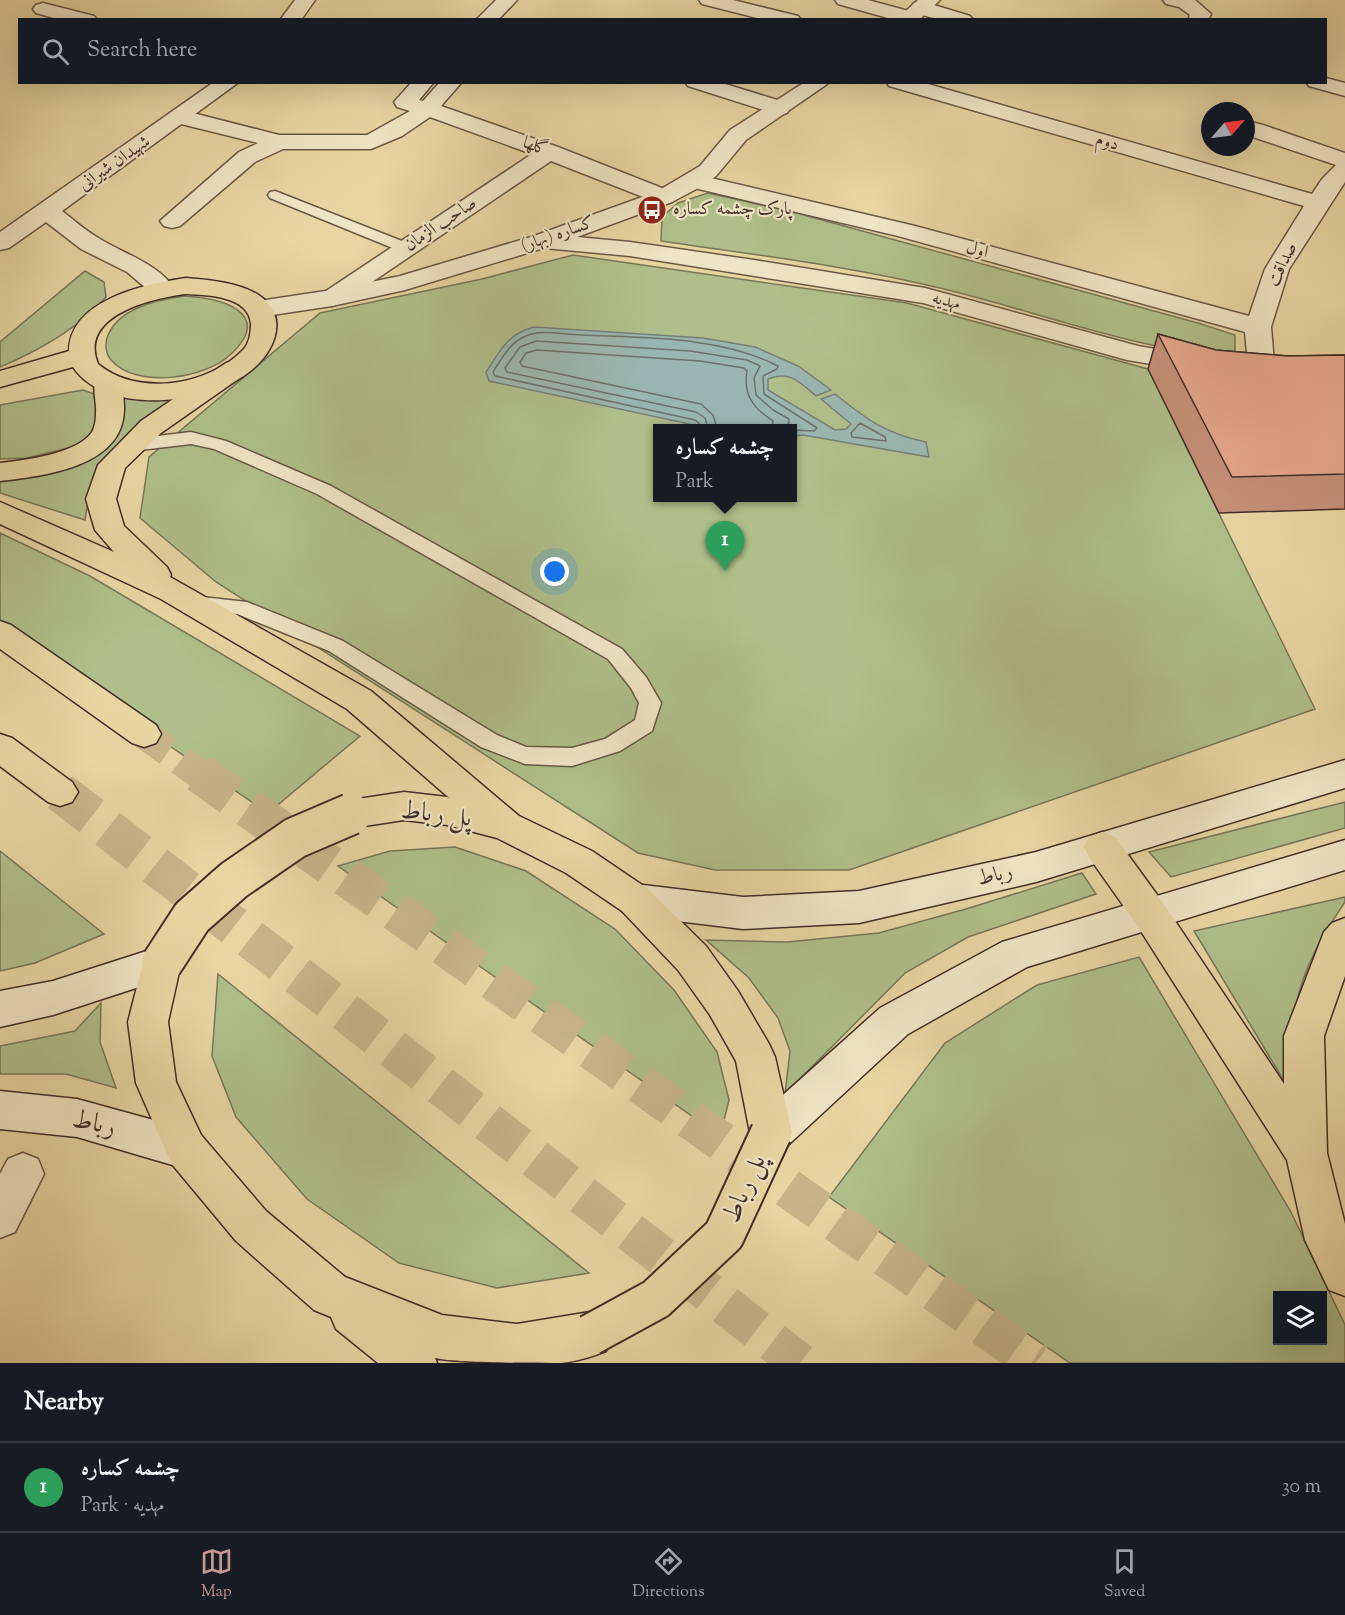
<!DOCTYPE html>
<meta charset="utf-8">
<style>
:root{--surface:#171b24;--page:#242831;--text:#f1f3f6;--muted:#9ea1a6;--line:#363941;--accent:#c59692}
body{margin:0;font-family:"Sorts Mill Goudy",Amiri,serif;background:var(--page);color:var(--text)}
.controls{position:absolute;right:18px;bottom:18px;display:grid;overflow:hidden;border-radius:0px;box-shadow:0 6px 24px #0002}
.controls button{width:54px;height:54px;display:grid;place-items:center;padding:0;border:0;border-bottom:2px solid var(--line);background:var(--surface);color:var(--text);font:30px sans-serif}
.compass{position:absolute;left:1201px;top:102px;width:54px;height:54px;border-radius:50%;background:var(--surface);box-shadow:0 6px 24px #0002;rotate:62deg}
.you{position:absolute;left:555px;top:572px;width:21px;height:21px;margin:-15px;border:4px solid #fff;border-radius:50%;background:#1a73e8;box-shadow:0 0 0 9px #1a73e833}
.badge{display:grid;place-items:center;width:39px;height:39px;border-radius:50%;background:var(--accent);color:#fff;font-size:20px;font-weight:700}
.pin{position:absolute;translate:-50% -50px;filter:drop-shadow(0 2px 3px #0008)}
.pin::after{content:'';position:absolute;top:32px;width:21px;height:18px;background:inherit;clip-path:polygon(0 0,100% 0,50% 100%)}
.popup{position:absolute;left:653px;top:424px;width:144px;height:78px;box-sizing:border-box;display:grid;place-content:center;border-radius:0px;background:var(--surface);filter:drop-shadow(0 2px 4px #0005);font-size:20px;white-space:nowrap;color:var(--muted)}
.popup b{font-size:22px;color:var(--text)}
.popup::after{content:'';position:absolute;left:50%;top:100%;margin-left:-12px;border:12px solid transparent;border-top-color:var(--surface)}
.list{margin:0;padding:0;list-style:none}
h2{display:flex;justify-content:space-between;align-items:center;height:78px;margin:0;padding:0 24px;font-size:26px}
h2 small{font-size:20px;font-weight:400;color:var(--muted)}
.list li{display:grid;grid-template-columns:39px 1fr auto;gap:18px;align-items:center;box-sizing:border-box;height:90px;padding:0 24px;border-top:2px solid var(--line)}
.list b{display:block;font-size:22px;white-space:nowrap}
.list p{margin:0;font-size:20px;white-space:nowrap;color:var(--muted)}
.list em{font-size:20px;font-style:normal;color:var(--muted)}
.icon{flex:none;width:33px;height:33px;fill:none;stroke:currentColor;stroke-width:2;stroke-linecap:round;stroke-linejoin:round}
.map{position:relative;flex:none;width:1345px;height:1363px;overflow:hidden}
.search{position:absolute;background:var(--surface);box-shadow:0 6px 24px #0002;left:18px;right:18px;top:18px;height:66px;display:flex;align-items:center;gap:15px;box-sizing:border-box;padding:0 21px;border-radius:0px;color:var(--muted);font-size:22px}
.sheet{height:168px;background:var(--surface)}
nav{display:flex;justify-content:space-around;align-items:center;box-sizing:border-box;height:84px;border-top:2px solid var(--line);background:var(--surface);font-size:16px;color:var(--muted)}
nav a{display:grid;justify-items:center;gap:3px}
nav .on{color:var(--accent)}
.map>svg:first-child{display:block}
.green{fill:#afbe8a;stroke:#787658;stroke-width:1.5;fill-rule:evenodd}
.water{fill:#9bb6b0;stroke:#778079;stroke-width:1.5}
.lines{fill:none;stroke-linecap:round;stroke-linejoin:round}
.shore{stroke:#6e726c;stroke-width:1.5}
.trunk-tunnel-far1{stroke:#c6b489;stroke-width:30;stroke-dasharray:30 15;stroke-linecap:butt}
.trunk-tunnel{stroke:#c6b489;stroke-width:40;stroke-dasharray:40 20;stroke-linecap:butt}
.service-casing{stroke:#6a5846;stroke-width:3}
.minor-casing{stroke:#6a5846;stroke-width:3}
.tertiary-casing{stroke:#6a5846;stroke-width:3}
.secondary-casing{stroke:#412e27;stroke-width:3}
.primary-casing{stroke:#412e27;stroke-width:3}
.trunk-casing{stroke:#412e27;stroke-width:3}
.service{fill:#efe4c3;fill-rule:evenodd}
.minor{fill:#efe4c3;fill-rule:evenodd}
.tertiary{fill:#efe4c3;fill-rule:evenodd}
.secondary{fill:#efe4c3;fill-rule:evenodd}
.primary{fill:#e7d5a2;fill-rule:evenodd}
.trunk{fill:#e7d5a2;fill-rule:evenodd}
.primary-bridge-casing{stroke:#412e27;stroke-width:44;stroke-linecap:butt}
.primary-bridge{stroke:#e7d5a2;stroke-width:40}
.wall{fill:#c58f78;stroke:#412e27;stroke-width:1.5}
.building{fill:#e5a68c;stroke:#412e27;stroke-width:1.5}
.labels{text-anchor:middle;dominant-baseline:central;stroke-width:4.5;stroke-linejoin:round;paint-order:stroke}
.far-street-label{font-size:18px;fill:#412e27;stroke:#efe4c3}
.far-poi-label{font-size:18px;fill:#412e27;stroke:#efe4c3;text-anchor:start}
.street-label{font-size:21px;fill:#412e27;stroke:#efe4c3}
.near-street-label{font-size:26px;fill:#412e27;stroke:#efe4c3}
</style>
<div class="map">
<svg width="1345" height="1363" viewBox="0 0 1345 1363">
<rect width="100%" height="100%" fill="#e7d5a2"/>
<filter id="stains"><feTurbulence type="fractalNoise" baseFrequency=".00333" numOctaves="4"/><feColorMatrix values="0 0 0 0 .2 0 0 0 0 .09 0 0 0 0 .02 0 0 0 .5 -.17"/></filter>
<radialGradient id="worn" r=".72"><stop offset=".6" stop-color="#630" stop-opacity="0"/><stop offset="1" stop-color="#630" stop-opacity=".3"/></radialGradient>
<path class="green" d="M708,193l85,19 405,111 37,12v23c-102,-9 -193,-45 -291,-69 -93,-23 -189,-34 -283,-48l1,-24 16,-14z
M573,255l334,48 241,66 167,340 -466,161h-134l-77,-17 -422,-271 -76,-64 9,-61 171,-144 162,-34zM658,428h134v70h-134z
M85,271l19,11 2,15c-27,31 -68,54 -106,70v-25z
M184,296c36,1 92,17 46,59 -26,24 -94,34 -119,5 -5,-6 -6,-14 -4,-22 10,-30 50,-38 77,-42z
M83,390l14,5v34l-21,17 -49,12 -27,1v-54z
M197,390l-108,106 -4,24 -85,-27v-15l116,-43 7,-21 -2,-19z
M0,533l90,43 270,160 -92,77 -110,-75 -158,-117z
M1345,802v26l-174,49 -22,-25z
M455,847l71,24 89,58 59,61 43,62 12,48 -9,36 -382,-270 52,-15z
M0,851l104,83 -69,29 -35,8z
M1082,873l14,21 -128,43 -63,36 -120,121 5,-43 -12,-33 -29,-40 -43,-38 81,2 92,-9 87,-24z
M1345,897v5c-22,33 -42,65 -49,105 -5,29 -2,60 -3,89l-99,-165z
M1139,957l152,255 54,113v38h-275l-241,-166 116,-154 92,-58zM1278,1296h44v44h-44z
M218,974l371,299 -92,15 -98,-25 -92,-64 -71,-82 -24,-61z
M101,1003l-1,39 16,46 -50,-14h-66v-28l75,-15z"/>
<path class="water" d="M534,327l169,11 52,9 43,19 33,24 -15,6c-16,-14 -27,-26 -48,-17v11l67,40 11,-1 5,-5 -30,-25 14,-5c31,25 51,40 91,48l3,15 -126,-22 -10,1 -1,-8h-84l-219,-47 -3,-9c15,-22 21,-38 48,-45z"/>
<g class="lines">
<path class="shore" d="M860,423l25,14 1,4 -34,-4 -1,-4z
M700,428l-1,-5 -4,-3 -200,-44 -2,-4c9,-14 17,-30 33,-36 16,-7 38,-1 55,-1 64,3 139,1 197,31l-1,3 -14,7 1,18 53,34 -3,3 -22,-1
M708,428l-3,-10 -9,-6 -189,-40 -2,-4 15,-21 16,-6 154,10 57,9 13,6 -6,12 2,17 17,15 16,9v4l-7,5
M717,428l-4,-13 -12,-11 -179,-38 -2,-4 6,-9 11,-3 163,11 44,7 3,3c-4,24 6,37 26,50l-1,7"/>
<path class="trunk-tunnel-far1" d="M144,734l57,41"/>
<path class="trunk-tunnel" d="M199,773l837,590
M60,792l740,571"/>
<g class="service-casing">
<path id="service" d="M275,191l137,54 2,3 -8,5 -6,-2 -130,-53 -2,-3 2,-3z
M191,432l35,9 105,45 291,163 24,28 15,26 -9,28 -32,20 -48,15 -47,-2 -44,-17 -152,-96 -92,-37 -51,-6 -3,-5 3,-5 7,-2 54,6 96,39 154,94 29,12 46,1 33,-9 30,-19 4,-17 -8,-15 -23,-29 -291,-165 -103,-45 -23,-5 -59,7 -6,-2 -3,-4 3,-4 6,-2z"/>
</g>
<g class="minor-casing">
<path id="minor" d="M496,0h21l-19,20h-22z
M699,0h34l65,16 3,4h-36l-63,-16z
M835,0h33l48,13 3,4 -2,3h-22l-57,-16z
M1163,0h32l16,14 -3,6h-20l2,-5 -11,-8 -13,-3z
M921,1l49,15 3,4c-16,0 -52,1 -62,-13l3,-4z
M43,3l51,13 3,4h-36l-25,-7 -3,-4 3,-4z
M1326,78l19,5v13l-36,-10 -3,-4h20z
M412,82h22l-15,18 4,1 17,-19h22l-21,24 117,41 114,45 4,5 -4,5 -8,2 -8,-2 -105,-41 -210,142 -9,3 -9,-3 -4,-5 4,-5 209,-139 -102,-37 -28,19 -31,13h-88l-28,13 -75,64 -8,2 -8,-2 -4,-5 79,-69 19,-9 -85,-21 -3,-5 3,-5 8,-2 98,25h88l43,-24 -13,-4 -3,-5z
M685,82h34l68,21 3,5 -3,5 -8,2 -91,-29z
M886,82h35l391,112 10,-15 14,-14 -89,-30v-10l8,-2 8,2 82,28v29l-56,87 -18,58 4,48 -3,6 -10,2 -10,-2 -3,-6 -4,-43 -347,-96 -212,-50 -4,-5 4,-5 8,-2 221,52 334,90 16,-47 39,-63 -415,-120z
M23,1153l15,6 6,15 -29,58 -15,6v-64l8,-15z"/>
</g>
<g class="tertiary-casing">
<path id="tertiary" d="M295,0h20l-14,20h-21z
M918,0h22l-21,20h-23z
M214,82h25l-177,129c12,9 24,20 38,28 26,16 57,24 75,50l-4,5 -9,3 -9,-3 -26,-22 -46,-23 -35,-27 -37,26 -9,2v-18z
M805,82h25l-84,58 -30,36 -14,10 -30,16 -95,35 53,5 124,18 171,28 213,58 65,11 4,6 -4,6 -9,2 -67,-11 -204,-57 -293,-47 -86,-8 -139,42 -73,16 -73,11 -9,-3 -4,-5 4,-5 9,-3 73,-11 68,-14 134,-40 122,-44 44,-26 30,-36z"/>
</g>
<g class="secondary-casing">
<path id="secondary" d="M1345,760v28l-309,94 -177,41 -116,6 -108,-13 -13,-5 -6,-11 6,-11 13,-5 108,13 116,-6 177,-39z
M1345,840v30l-318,97 -119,67 -122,113 -15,6 -15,-6 -6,-14 6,-14 124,-111 122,-66z
M162,946l14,5 5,12 -5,12 -123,40 -53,12v-36l53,-10z
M0,1091l77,8 109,30 15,6 6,14 -6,14 -15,6 -109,-32 -77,-8z"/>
</g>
<g class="primary-casing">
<path id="primary" d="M186,278c23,2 50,4 71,16 34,21 18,59 -8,78 -42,33 -143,44 -176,-5l-73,20v-16l69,-20c1,-52 77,-67 117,-73zM186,294c22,1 63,2 65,30 0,9 -2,20 -8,26 -35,36 -106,47 -145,14 -20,-49 55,-66 88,-70z
M404,792l43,5 72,19 73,35 56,38 58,57 32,45 31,53 6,13 17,76 -6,14 -15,6 -15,-6 -6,-14 -14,-72 -26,-46 -32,-45 -56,-59 -56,-38 -69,-35 -50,-13 -43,-5 -53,8 -13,-4 -5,-10 5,-10 13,-4z
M162,946l14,5 5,12 -13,59 8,60 25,53 65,76 79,66 97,38 75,9 73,-12 16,7 7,16 -7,16c-15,6 -29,10 -45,12 -24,0 -105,0 -126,-5l2,5h-59l-42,-34 -5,-12 -17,-7 -78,-69 -65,-78 -35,-80 -8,-61 15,-59 5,-12z"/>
</g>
<g class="trunk-casing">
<path id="trunk" d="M235,361l9,2 4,6 -4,6 -83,58 -36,35 -9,31 8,27 43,41 4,8 -1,2 201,114 148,125 5,10 -5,10 -13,4 -13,-4 -146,-127 -186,-110 -161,-75v-22l114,50 -19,-22 -9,-31 12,-34 43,-44 85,-58z
M107,375l10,2c6,9 7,21 7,31 1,59 -80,68 -124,73v-18c25,-3 77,-9 92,-31 3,-5 4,-13 4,-19 1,-12 -5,-26 1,-36z
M0,621l11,4 145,100 5,9 -5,9 -12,4 -12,-4 -132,-94z
M0,734l12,4 60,44 6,10 -6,10 -12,4 -12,-4 -48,-36z
M1102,832l13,5 48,66 121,181v-48l40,-104 8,-9 13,-5v58l-21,60 3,117 18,71v72l-16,-6 -24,-50 -18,-80 -150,-235 -48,-68 -5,-10 5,-10z"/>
</g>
<use href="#service" class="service"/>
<use href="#minor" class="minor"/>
<use href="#tertiary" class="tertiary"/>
<use href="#secondary" class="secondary"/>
<use href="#primary" class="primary"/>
<use href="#trunk" class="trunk"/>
<g class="primary-bridge-casing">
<path id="primary-bridge" d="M162,963l30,-46 42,-37 61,-42 56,-24
M590,1335l66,-36 68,-64 47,-102"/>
</g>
<use href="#primary-bridge" class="primary-bridge"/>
</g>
<path class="wall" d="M1158,334l58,16 72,6 57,-1v154l-126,4 -71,-144z"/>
<path class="building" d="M1158,334l58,16 72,6 57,-1v119l-113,3z"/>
<defs>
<g id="bus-disc" transform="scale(1.5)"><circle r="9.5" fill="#8f2418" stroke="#efe4c3"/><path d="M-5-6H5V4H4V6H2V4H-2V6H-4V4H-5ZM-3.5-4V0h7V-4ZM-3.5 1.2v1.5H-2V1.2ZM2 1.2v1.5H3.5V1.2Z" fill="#fff"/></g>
</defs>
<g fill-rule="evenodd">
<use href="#bus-disc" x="652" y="210"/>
</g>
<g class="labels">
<g class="far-street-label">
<text transform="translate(1107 143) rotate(16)">دوم</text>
<text transform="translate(535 147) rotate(20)">گلها</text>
<text transform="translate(115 164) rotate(-35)">شهیدان شیرانی</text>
<text transform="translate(441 225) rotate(-34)">صاحب الزمان</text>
<text transform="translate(558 235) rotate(-19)">کساره (بهار)</text>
<text transform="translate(977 251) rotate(15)">اول</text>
<text transform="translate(1283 265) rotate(-64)">صداقت</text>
<text transform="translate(946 302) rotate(15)">مهدیه</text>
</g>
<g class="far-poi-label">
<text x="673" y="210">پارک چشمه کساره</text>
</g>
<g class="street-label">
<text transform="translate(995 876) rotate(-13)">رباط</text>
</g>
<g class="near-street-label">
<text transform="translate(436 815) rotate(7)">پل رباط</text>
<text transform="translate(94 1124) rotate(13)">رباط</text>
<text transform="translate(745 1189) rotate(-66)">پل رباط</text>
</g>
</g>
<rect width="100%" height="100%" filter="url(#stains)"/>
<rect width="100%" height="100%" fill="url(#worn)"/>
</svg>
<div class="controls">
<button><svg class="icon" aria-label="layers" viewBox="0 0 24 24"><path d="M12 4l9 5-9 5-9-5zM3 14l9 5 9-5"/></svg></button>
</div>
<svg class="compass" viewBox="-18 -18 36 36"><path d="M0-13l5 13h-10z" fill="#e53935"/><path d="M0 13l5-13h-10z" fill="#9ea1a6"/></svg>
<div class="you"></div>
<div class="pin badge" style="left:725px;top:571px;background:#2e9e5b">1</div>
<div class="popup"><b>چشمه کساره</b>Park</div>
<div class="search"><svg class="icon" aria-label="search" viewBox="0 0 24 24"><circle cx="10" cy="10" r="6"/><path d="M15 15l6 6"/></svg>Search here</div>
</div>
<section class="sheet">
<h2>Nearby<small></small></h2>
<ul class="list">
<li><span class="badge" style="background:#2e9e5b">1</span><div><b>چشمه کساره</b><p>Park · مهدیه</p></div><em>30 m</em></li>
</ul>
</section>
<nav>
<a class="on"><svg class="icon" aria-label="map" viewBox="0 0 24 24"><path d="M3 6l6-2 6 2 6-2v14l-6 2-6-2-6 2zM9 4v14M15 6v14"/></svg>Map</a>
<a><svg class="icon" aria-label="directions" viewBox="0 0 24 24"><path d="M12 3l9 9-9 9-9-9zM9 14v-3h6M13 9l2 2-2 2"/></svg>Directions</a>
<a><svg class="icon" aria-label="saved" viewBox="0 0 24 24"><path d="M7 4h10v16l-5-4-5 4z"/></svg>Saved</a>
</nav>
